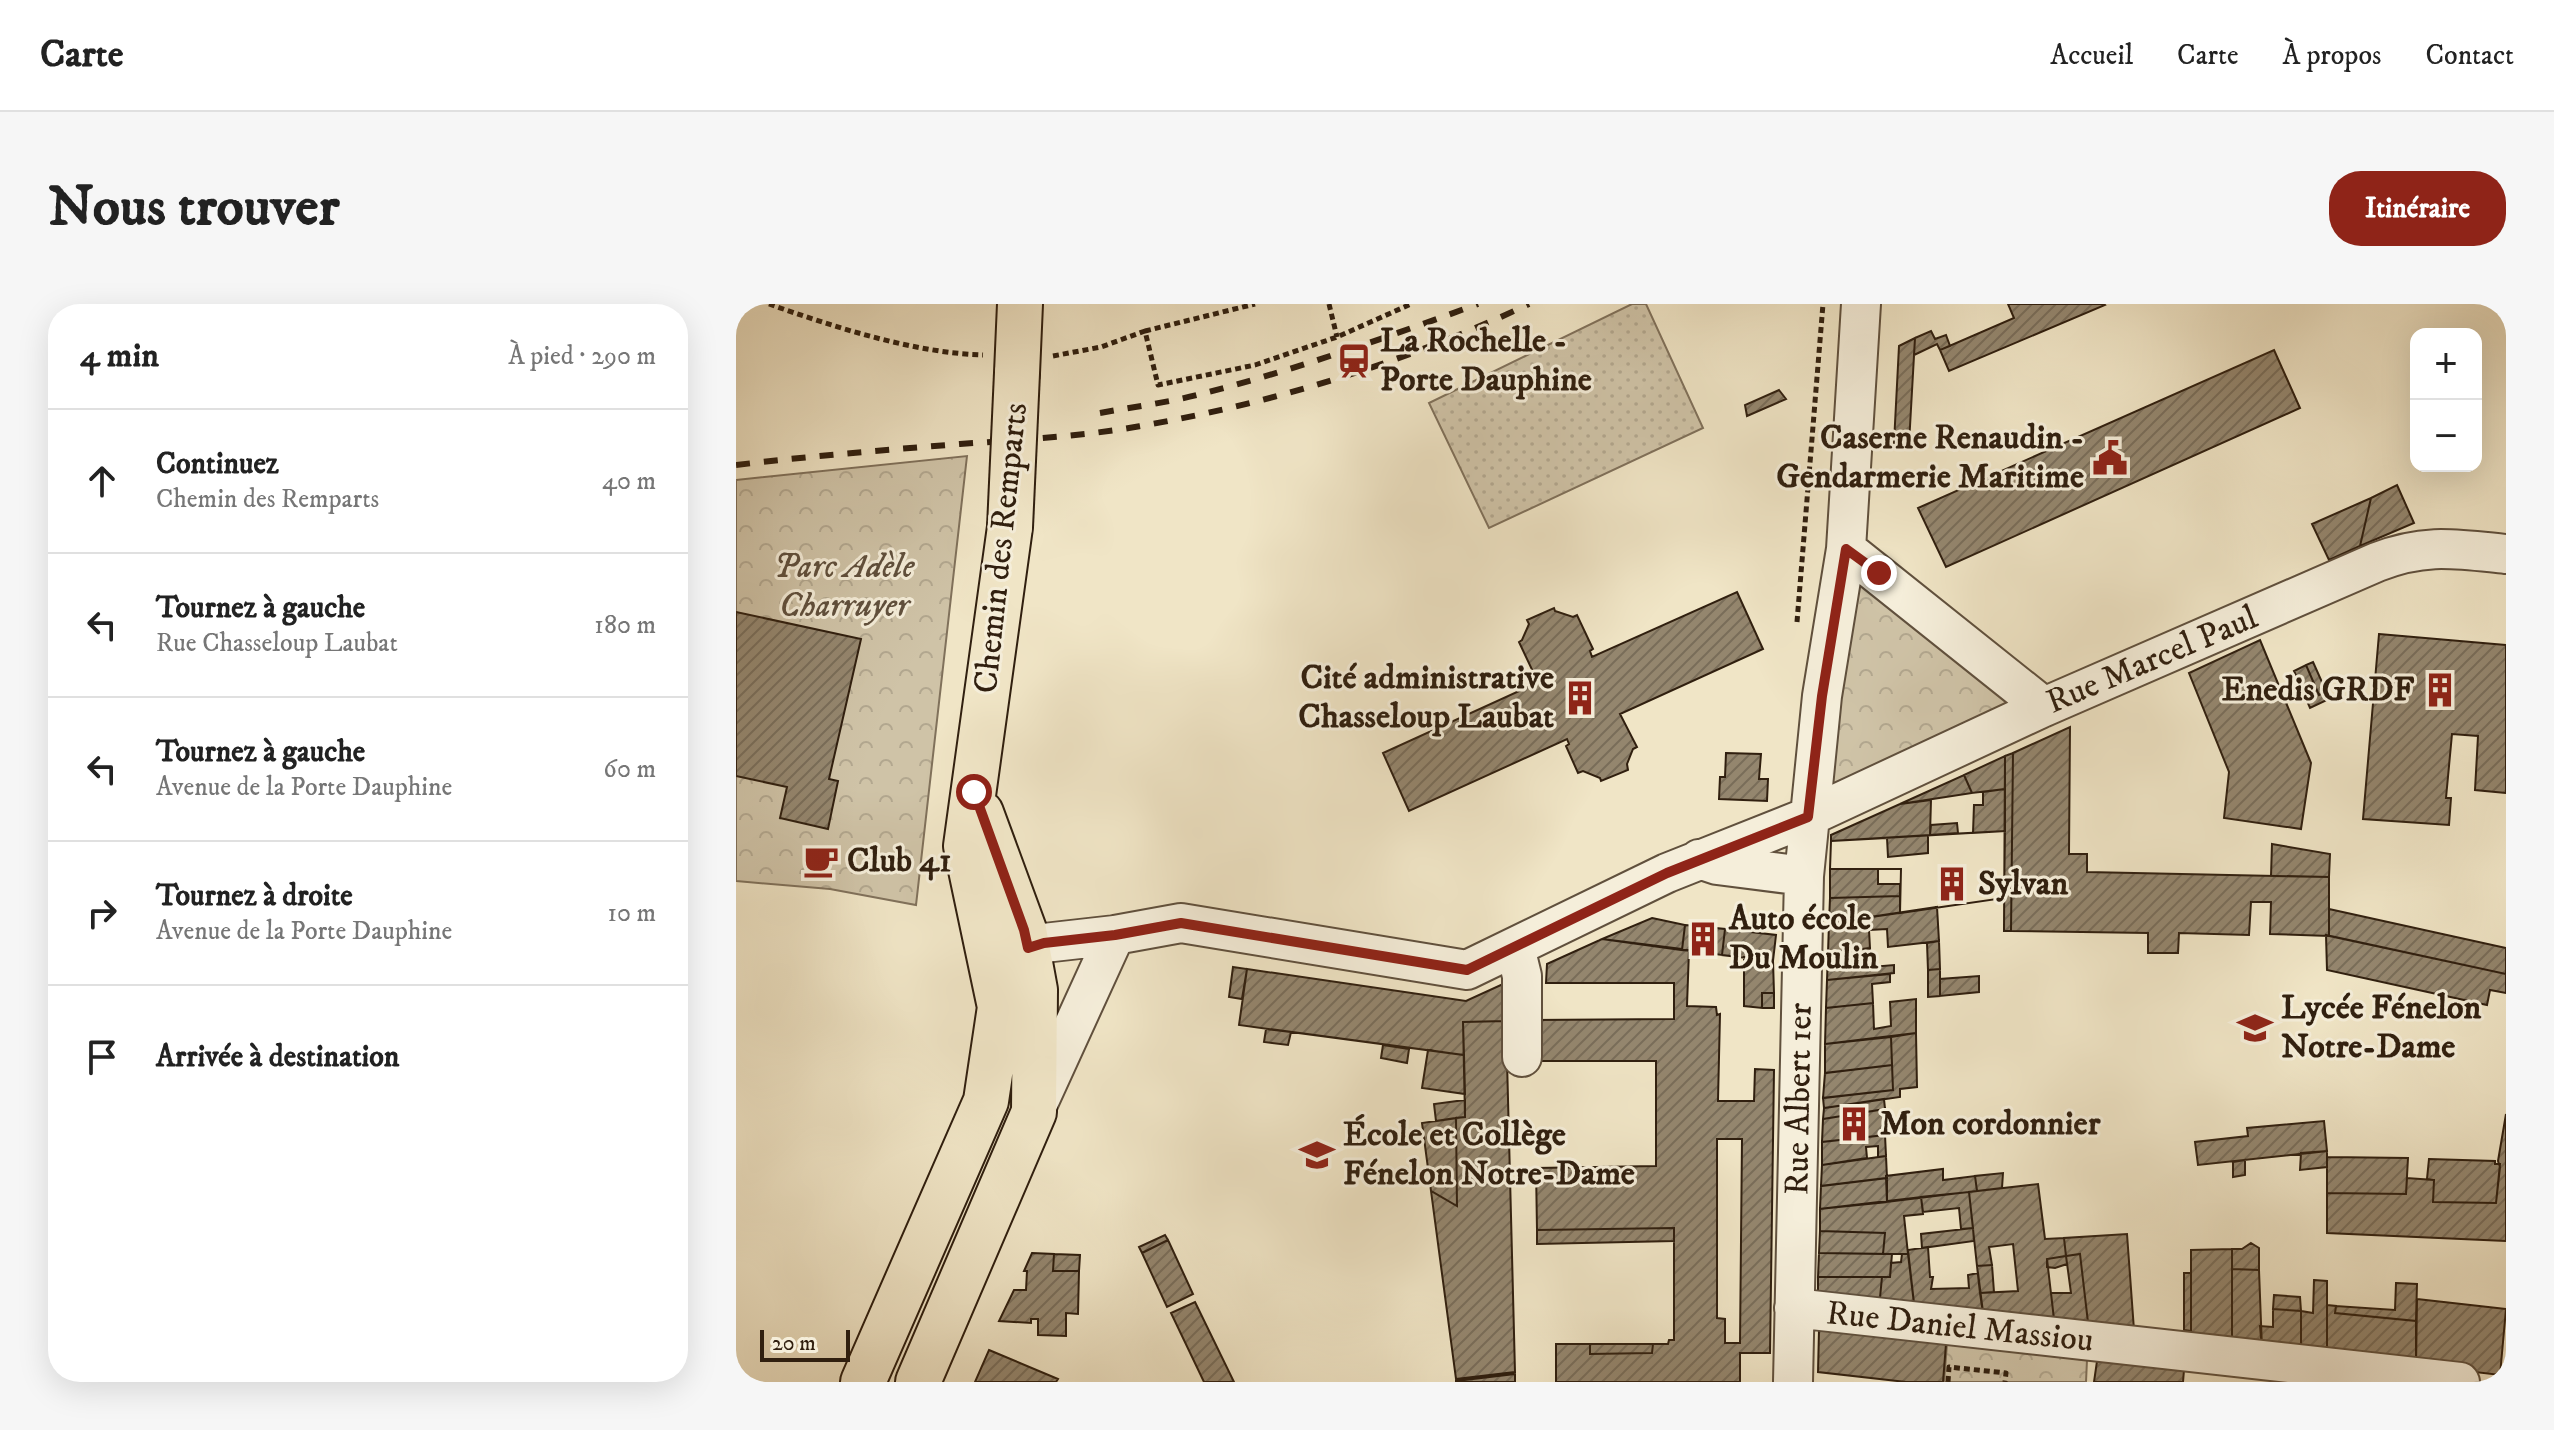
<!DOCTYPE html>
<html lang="fr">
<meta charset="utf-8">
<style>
:root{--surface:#fff;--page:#f6f6f6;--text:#222;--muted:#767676;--line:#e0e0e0;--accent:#8f2418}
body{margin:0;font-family:"IM FELL DW Pica",serif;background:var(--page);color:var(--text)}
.controls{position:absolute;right:24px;top:24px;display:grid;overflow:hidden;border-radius:16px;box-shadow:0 8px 32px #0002}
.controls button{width:72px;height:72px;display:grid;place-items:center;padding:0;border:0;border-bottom:2px solid var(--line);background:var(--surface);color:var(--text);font:40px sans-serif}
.scale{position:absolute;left:24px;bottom:20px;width:90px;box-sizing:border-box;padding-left:8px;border:4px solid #301f0f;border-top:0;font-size:22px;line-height:28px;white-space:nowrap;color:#301f0f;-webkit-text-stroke:6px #f5eeda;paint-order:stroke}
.stop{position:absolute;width:24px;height:24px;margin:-18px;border:6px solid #8f2418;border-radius:50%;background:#fff}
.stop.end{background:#8f2418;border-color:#fff;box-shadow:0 2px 8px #0008}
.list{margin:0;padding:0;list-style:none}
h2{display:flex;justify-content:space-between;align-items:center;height:104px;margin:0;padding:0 32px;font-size:34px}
h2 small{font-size:26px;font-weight:400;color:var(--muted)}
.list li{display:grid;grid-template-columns:52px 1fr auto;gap:24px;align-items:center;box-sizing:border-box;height:144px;padding:0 32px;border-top:2px solid var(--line)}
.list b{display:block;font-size:30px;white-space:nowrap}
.list p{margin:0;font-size:26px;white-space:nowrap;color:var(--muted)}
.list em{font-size:26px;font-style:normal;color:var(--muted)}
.icon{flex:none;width:44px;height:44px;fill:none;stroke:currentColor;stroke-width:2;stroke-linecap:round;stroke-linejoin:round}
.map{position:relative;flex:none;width:1770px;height:1078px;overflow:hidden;border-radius:32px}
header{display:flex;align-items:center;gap:48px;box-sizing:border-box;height:112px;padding:0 40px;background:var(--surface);border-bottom:2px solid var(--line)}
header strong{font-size:38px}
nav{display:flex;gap:44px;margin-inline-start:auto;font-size:28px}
.intro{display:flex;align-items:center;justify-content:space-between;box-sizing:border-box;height:192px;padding:0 48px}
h1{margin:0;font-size:56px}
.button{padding:20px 36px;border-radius:32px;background:var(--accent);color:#fff;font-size:28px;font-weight:700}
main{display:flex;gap:48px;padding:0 48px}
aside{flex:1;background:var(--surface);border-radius:32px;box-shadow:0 8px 32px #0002}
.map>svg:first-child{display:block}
.forest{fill:url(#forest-crowns);stroke:#80715b;stroke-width:2}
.garden{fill:url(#garden-dots);stroke:#80715b;stroke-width:2}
.building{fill:url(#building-hatch);stroke:#301f0f;stroke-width:2;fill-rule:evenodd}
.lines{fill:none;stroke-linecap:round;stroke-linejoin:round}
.minor-casing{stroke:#60503d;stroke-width:42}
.major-casing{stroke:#301f0f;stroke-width:48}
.path{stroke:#301f0f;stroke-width:5;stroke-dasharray:6 4;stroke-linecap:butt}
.minor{stroke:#f5eeda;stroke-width:38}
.major{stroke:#f0e5c6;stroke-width:44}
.rail{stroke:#301f0f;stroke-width:6;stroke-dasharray:14 14;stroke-linecap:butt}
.major-bridge-casing{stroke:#301f0f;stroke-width:48;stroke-linecap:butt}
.major-bridge{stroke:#f0e5c6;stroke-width:44}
.route{stroke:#8f2418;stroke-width:10}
.labels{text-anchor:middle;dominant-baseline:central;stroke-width:6;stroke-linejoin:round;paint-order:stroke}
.poi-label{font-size:34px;font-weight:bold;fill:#301f0f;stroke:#f5eeda;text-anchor:start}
.street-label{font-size:34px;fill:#301f0f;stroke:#f5eeda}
.park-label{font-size:34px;font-style:italic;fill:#60503d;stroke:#f5eeda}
</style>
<header>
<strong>Carte</strong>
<nav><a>Accueil</a><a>Carte</a><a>À propos</a><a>Contact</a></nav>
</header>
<div class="intro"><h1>Nous trouver</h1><a class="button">Itinéraire</a></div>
<main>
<aside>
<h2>4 min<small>À pied · 290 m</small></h2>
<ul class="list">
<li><svg class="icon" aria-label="ahead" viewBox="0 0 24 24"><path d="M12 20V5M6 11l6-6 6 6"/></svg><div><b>Continuez</b><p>Chemin des Remparts</p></div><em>40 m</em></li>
<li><svg class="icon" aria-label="left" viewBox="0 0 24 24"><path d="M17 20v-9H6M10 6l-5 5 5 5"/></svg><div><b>Tournez à gauche</b><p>Rue Chasseloup Laubat</p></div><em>180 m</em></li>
<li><svg class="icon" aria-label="left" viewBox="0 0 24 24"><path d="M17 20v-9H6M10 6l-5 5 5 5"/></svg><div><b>Tournez à gauche</b><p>Avenue de la Porte Dauphine</p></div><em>60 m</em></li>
<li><svg class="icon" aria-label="right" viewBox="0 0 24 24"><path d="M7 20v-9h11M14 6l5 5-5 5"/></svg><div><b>Tournez à droite</b><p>Avenue de la Porte Dauphine</p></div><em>10 m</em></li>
<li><svg class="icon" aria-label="arrive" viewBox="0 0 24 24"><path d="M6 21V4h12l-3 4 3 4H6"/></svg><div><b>Arrivée à destination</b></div></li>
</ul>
</aside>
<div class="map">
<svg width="1770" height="1078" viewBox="0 0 1770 1078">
<defs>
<pattern id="forest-crowns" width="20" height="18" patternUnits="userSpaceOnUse" patternTransform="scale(2)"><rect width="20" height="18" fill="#cfc3a7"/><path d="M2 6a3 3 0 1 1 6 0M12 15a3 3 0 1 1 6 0" fill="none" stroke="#b2a78f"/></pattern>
<pattern id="garden-dots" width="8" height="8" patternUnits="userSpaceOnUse" patternTransform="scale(2)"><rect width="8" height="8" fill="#cfc3a7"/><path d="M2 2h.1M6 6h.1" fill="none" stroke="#b2a78f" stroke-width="1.8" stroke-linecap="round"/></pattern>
<pattern id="building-hatch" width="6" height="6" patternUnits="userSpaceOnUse" patternTransform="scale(2)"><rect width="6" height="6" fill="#94866e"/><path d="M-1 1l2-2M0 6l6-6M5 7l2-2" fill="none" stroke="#796d59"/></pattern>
</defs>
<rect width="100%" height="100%" fill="#f0e5c6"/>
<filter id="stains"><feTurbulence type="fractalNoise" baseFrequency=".0025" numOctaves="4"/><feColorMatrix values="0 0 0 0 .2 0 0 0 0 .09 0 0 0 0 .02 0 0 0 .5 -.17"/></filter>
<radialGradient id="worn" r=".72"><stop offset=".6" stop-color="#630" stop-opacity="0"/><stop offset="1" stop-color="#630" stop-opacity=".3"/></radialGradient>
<path class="forest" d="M231,152l-51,449 -86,-16 -94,-8v-401z
M1110,245l198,158 -236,110z
M1211,1040l140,16 -1,22h-142z"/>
<path class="garden" d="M896,0h14l57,124 -214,100 -60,-125z"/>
<path class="building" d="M1272,0h96l1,1 -156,66 -9,-21 74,-32z
M1195,27l4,8 11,-4 4,11 -10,4 -3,-6 -23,11 1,-17z
M1179,34l-6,106 -15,-1 5,-97z
M1538,46l26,58 -354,159 -28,-59z
M1043,86l7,9 -39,17 -2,-11z
M1661,181l17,38 -54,23 11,-48z
M1635,194l-11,48 -31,14 -17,-36z
M1001,288l26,57 -143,65 17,33 -4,2 -6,15 1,6 -27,11 -1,-3 -17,-7 -5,2 -12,-27 3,-2 -2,-5 -158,72 -26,-58 158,-72 -3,-6 -3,1 -16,-34 3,-2 7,-16 -2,-4 27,-12 1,3 18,6 4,-2 16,34 -3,2 2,6z
M0,308l125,27 -32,140 9,2 -10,48 -48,-11 7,-31 -51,-11z
M1643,330l127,11v148l-31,-3 3,-54 -26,-2 -6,64h5l-2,27 -86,-6z
M1524,336l51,123 -10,66 -77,-11 5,-46 -40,-99z
M1577,358l13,29 -7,4 -13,-30z
M1570,361l13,30 7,-4 3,8 -19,9 -16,-37z
M1334,423l-1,127h18v18l242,5v59l-59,-2 1,-32h-20l-2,33 -70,-2 -1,20h-30v-20l-137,-2 2,-178z
M990,449l35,1 -2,25h9l-1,22 -48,-2 1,-22h5z
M1277,449l-2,178h-7l1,-175z
M1269,452v33l-33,4 -8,-18z
M1228,471l8,18 -72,11z
M1269,485v42l-32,2 1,-28h9v-13z
M1195,496l-1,35 -99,6v-6l69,-31z
M1221,519l1,10 -28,2 1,-10z
M1269,527l-1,67 -104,15 1,-44h-71l1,-28 56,-3 1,19 40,-4v-17l2,-1z
M1269,527l-1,67 -104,15 1,-44h-71l1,-28z
M1536,540l58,10 -1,23 -58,-1z
M1094,565h48v15h22v12l-70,2z
M1164,592v17l-71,10 1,-25z
M1201,603l2,34 -51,6 -1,-18 -18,1 1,18 -42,5 1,-30z
M1593,605l177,39v26l-177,-38z
M916,614l33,7 -3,25 -80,-11z
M949,621l40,4 -3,26 -40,-5z
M989,625l51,6 -3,26 -51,-6z
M1590,631l180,39v19l-16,-3 -3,15 -160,-35z
M866,635l87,11 -2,56 29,1 1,8 3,-1 -2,87h36l1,-32 19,1 -4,283h-30v29h-184v-38h34v10l62,-1 1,-9h15l1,-4h5v-112l-137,2 -1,-62 120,-2v-105h-123l-1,-41 142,-1v-36h-128l1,-19zM981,835h25l-2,204h-15v-24l-8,-1z
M1203,637l1,28 -12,1 -1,-27z
M1134,644l1,19 23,-2v8l-67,7 1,-27z
M1008,653l29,4 1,32h-12v15l-18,-2z
M497,663l14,2 -5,30 -13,-2z
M511,665l219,32 48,-22 -8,42 -43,1 1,33 -225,-30z
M1204,665v27l-12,1v-27z
M1154,670v8l-18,2 1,19 -47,5 1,-28z
M1243,672v16l-39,4v-17z
M1026,689h12v15h-12z
M1180,695v34l-91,11 1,-36 47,-5 1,26 17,-3 -1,-24z
M770,717l9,351 -59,7 -25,-188 26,15 -1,-88 9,-1 -2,-95z
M530,725l25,3 -3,13 -24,-3z
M1180,729l1,54 -17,2v8l-76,11 -1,-10 70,-8 -2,-53z
M1155,733l1,28 -67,8v-29z
M647,741l26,4 -2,14 -26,-5z
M692,746l36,5 1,39 -43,-6z
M1156,761l1,25 -70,8 2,-25z
M1148,795l1,10 -62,10 1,-11z
M729,796v17l-29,4 -2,-17z
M1149,805v26l-63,7 1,-23z
M1770,810v127l-179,-8v-40l79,1 1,-16 27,2 -1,22 63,1 4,-36 -2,-6z
M720,814l1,88 -26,-15 -9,-68z
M1588,817l3,30 -129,14 -3,-23 53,-6 -1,-8z
M1149,831l1,21 -8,1v-11l-12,1 1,11 -45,7v-23z
M1591,847v16l-27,3 1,-17z
M1150,852l1,22 -66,8 1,-21z
M1591,853l81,1 -2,36 -79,-1z
M1693,855l66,2v3h5l-4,39 -63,-1 1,-22 -7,-1z
M1509,856v15l-12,2v-15z
M1207,865v11l32,-4 2,15 -90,11 -1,-26z
M1267,869l-1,15 -25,3 -2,-15z
M1151,874v24l-67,7 1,-23z
M1302,880l7,55 19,-1 2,18 -19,3 8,69 -71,-8 -4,-27 38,-2 -5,-47 -24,3 3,18 -15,1 -8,-74z
M1233,888l4,36 -12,1 -2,-21 -36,4 -2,-15z
M1185,893l2,17 -19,2 4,38h-25l2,-21 -65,-2v-22z
M938,924v13l-137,3v-14z
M1237,924l1,13 -52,7 -1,-14z
M1084,927l65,2 -2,21 -64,-1z
M1391,930l7,96 -45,1 -9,-77 -14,2 -2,-18z
M429,931l3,5 -26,13 -3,-6z
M432,936l25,54 -26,13 -25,-54z
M1515,939l8,5v22l-27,-1v-20h10z
M1192,943l2,30h3l-2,12 38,-1 -1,-13 10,-2 6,47 -69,-8 -7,-62z
M1496,945v97l-41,-11v-85z
M296,949l22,1 -1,17h26l-1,43 -12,-1v23l-28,-1v-16h-7v4l-32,-2 15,-31h12l1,-19h-3z
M1083,949l73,1 -2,23h-72z
M318,950l26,1 -1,16h-26z
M1166,950h6l7,58 -36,-4 3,-31h8l1,-14 10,-1z
M1344,950l9,77 -34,-3 -4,-35h20l-5,-37z
M1330,952l1,8 -12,4 -8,-1v-8z
M1256,961l2,27 -14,1 -3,-27z
M1496,965l27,1 3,79 -30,-3z
M1448,969h7v58l-7,-1z
M1082,973h64l-3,31 -61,-7z
M1578,976l13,1v75l-26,-3v-42l12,2z
M1660,979l21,1 -1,37 -81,-8 1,-7 59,4z
M1538,991l26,2 1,14 -28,-2z
M1681,995l89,10 -6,66 -84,-10z
M459,998l39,80h-30l-33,-69z
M1591,1001l9,1 -1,7 81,8v44l-89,-9z
M1537,1005l28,2v42l-39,-4 -2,-23 13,1z
M1083,1026l127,14 -3,38h-37l-88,-10z
M854,1040h63l-1,9 -62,1z
M253,1046l69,29 -2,3h-81z
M1361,1057l87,9 -1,12h-89z
M779,1070v8h-59v-1z"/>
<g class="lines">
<g class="minor-casing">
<path id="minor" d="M1110,245l198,158
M963,555l18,6 87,11
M779,643l7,29v81
M262,651l46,-12 71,-8 66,-12 286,47 200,-97 141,-56 236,-110 333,-145c48,-19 79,-13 129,-8
M299,806l80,-175
M1058,1004l666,74
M1057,1078l11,-506 18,-180 24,-147 15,-245"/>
</g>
<g class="major-casing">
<path id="major" d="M281,69l3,-69
M127,1078l123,-281 14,-94 -34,-161 44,-319
M182,1078l116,-270 1,-122 -11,-60 -43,-117"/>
</g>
<path class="path" d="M33,0c65,23 145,49 214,51
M593,0l8,33
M409,27l110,-27
M317,52l48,-9 44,-16 13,54 97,-20 82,-28 74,-33
M1061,318l26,-318
M1212,1078l1,-15 57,6 -1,9"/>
<use href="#minor" class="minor"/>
<use href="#major" class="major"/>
<path class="rail" d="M364,109c32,-6 65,-10 97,-18 95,-24 188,-57 281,-91
M0,161c75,-9 149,-15 224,-21 57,-4 113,-7 169,-16 138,-23 273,-64 400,-124"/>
<g class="major-bridge-casing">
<path id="major-bridge" d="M274,223l7,-154"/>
</g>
<use href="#major-bridge" class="major-bridge"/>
</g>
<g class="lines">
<path class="route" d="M238,488l50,138 4,18 16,-5 71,-8 66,-12 286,47 200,-97 141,-56 14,-121 24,-147 33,24"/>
</g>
<defs>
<g id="station-bare" transform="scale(2.76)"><path d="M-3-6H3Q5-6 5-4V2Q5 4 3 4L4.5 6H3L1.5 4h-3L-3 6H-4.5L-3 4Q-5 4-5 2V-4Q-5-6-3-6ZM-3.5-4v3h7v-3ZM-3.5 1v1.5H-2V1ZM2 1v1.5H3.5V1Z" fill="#8f2418" stroke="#f5eeda" stroke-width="2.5" paint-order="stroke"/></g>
<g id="civic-bare" transform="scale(2.76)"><path d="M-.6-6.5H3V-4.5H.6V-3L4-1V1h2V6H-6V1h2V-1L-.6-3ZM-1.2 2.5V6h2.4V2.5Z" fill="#8f2418" stroke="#f5eeda" stroke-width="2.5" paint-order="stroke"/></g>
<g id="building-bare" transform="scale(2.76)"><path d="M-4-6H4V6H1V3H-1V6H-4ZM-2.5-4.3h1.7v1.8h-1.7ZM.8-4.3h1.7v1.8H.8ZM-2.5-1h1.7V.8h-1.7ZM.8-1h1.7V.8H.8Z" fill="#8f2418" stroke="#f5eeda" stroke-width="2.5" paint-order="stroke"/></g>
<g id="cafe-bare" transform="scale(2.76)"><path d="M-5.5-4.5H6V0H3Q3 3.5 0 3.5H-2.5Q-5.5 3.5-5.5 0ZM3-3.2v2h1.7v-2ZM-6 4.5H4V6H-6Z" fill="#8f2418" stroke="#f5eeda" stroke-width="2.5" paint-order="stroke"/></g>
<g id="school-bare" transform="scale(2.76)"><path d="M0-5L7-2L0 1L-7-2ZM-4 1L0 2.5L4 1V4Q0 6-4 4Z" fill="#8f2418" stroke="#f5eeda" stroke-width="2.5" paint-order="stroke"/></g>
</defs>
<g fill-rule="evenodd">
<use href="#station-bare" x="618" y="57"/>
<use href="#civic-bare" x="1374" y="154"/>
<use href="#building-bare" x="1704" y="386"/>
<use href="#building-bare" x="844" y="394"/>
<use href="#cafe-bare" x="85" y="557"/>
<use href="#building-bare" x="1216" y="580"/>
<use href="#building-bare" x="967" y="635"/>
<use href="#school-bare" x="1519" y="724"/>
<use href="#building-bare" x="1118" y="820"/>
<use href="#school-bare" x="581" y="851"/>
</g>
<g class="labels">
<g class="poi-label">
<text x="644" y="37">La Rochelle -<tspan x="644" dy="39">Porte Dauphine</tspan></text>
<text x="1348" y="134" text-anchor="end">Caserne Renaudin -<tspan x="1348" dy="39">Gendarmerie Maritime</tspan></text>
<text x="818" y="374" text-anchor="end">Cité administrative<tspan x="818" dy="39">Chasseloup Laubat</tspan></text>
<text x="1678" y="386" text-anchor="end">Enedis GRDF</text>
<text x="111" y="557">Club 41</text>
<text x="1242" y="580">Sylvan</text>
<text x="993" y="615">Auto école<tspan x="993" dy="39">Du Moulin</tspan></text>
<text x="1545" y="704">Lycée Fénelon<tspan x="1545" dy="39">Notre-Dame</tspan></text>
<text x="1144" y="820">Mon cordonnier</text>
<text x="607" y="831">École et Collège<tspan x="607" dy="39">Fénelon Notre-Dame</tspan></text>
</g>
<g class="street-label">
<text transform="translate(265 244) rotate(-84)">Chemin des Remparts</text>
<text transform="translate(1416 356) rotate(-23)">Rue Marcel Paul</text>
<text transform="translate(1063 795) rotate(-89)">Rue Albert 1er</text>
<text transform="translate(1224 1023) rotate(6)">Rue Daniel Massiou</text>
</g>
<g class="park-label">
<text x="108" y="263">Parc Adèle<tspan x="108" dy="39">Charruyer</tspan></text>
</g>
</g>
<rect width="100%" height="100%" filter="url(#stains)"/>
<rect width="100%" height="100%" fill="url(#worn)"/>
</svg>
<div class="controls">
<button>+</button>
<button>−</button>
</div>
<div class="scale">20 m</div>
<div class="stop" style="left:238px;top:488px"></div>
<div class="stop end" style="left:1143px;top:269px"></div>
</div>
</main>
